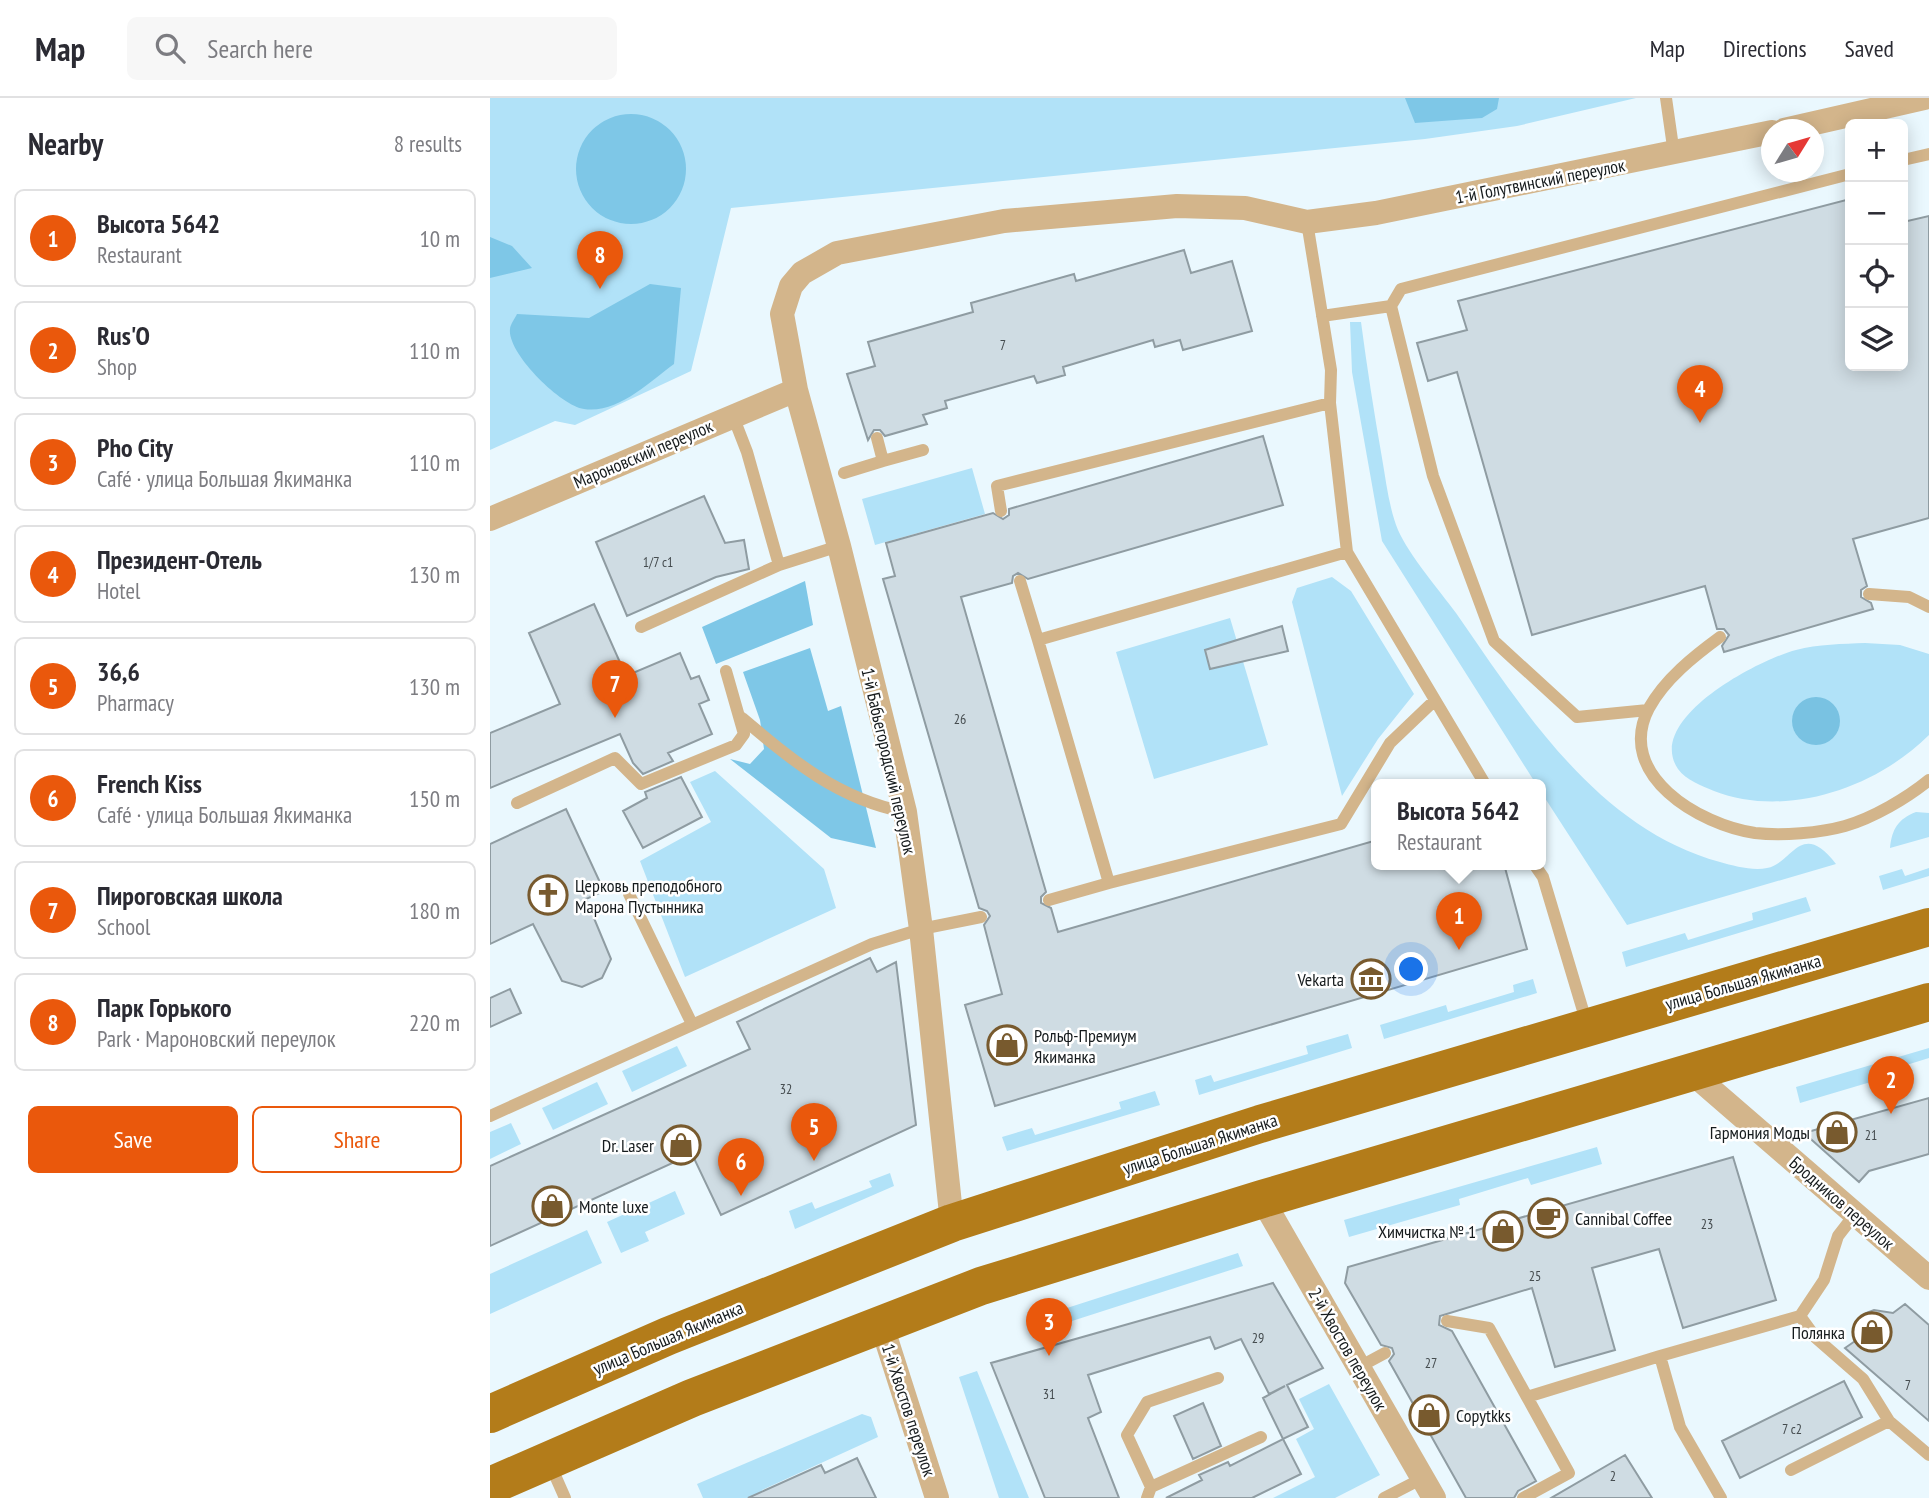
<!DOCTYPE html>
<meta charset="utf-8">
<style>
:root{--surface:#fff;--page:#f7f7f7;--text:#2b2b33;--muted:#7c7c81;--line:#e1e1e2;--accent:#ea580c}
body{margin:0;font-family:"PT Sans Narrow",sans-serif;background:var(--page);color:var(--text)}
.controls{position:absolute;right:21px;top:21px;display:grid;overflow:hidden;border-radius:10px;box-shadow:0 4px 18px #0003}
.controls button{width:63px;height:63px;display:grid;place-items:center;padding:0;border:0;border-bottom:2px solid var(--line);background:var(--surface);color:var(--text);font:35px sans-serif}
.compass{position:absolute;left:1271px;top:21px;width:63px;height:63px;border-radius:50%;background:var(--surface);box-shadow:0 4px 18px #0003;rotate:53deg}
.you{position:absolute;left:922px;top:872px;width:24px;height:24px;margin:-18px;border:5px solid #fff;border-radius:50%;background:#1a73e8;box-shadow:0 0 0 10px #1a73e833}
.badge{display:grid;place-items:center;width:46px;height:46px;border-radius:50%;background:var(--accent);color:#fff;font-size:23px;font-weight:700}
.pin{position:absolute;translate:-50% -58px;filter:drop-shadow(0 2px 4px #0008)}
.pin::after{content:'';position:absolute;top:37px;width:24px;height:21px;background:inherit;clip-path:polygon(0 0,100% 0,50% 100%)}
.popup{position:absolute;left:881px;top:681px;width:175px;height:91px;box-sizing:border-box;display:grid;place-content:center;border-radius:10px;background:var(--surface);filter:drop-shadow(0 2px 5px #0005);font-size:23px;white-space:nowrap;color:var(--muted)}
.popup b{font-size:26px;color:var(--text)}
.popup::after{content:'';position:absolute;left:50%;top:100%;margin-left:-14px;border:14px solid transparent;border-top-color:var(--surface)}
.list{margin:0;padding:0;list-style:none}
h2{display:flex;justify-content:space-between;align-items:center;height:91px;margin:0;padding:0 28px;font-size:30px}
h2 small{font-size:23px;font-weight:400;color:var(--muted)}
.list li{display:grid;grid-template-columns:46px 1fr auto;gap:21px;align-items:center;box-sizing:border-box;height:98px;margin:0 14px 14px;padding:0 14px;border:2px solid var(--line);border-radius:10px}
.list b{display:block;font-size:26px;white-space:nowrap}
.list p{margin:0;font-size:23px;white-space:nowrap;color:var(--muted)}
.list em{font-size:23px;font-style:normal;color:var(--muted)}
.actions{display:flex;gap:14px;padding:21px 28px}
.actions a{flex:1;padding:16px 0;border:2px solid var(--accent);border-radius:10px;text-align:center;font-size:24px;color:var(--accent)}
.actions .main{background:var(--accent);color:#fff}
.icon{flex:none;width:38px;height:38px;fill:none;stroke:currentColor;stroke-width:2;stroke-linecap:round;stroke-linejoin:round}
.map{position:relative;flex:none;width:1439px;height:1400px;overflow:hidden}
header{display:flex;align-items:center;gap:42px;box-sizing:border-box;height:98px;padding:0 35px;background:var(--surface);border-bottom:2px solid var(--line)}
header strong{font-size:33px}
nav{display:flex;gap:38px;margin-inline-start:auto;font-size:24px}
.search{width:490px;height:63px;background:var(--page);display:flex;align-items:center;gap:18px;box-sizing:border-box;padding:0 24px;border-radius:10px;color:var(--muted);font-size:26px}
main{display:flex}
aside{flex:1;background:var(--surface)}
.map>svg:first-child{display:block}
.green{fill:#b1e2f8}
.forest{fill:#7ec7e7}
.water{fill:#79c2e2}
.building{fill:#cfdce3;stroke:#8f9ca2;stroke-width:2}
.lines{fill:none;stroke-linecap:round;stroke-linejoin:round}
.service{stroke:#d3b58b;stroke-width:12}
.minor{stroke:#d3b58b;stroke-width:24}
.primary{stroke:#b37c1a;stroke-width:38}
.labels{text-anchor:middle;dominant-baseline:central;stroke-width:5;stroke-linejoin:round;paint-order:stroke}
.number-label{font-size:14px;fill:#444b4e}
.street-label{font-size:18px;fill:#161b1d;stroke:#fff}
.poi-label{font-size:18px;fill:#161b1d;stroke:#fff;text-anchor:start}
</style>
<header>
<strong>Map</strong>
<div class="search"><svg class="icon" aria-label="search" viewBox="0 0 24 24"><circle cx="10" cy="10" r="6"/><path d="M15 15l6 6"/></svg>Search here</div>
<nav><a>Map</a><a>Directions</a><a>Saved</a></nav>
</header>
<main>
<aside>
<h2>Nearby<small>8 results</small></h2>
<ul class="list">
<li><span class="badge">1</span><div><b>Высота 5642</b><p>Restaurant</p></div><em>10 m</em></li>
<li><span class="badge">2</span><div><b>Rus'O</b><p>Shop</p></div><em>110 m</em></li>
<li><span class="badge">3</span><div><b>Pho City</b><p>Café · улица Большая Якиманка</p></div><em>110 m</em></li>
<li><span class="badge">4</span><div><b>Президент-Отель</b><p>Hotel</p></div><em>130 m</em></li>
<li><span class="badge">5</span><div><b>36,6</b><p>Pharmacy</p></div><em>130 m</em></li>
<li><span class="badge">6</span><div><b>French Kiss</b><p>Café · улица Большая Якиманка</p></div><em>150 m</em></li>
<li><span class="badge">7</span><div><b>Пироговская школа</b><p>School</p></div><em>180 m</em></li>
<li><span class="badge">8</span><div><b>Парк Горького</b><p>Park · Мароновский переулок</p></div><em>220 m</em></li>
</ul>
<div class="actions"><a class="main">Save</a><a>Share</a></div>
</aside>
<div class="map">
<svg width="1439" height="1400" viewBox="0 0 1439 1400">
<rect width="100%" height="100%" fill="#eaf8fe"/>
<path class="green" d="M0,0h1146l-119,28 -92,13 -694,69 -40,163 -116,54 -20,-4 -65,29z
M860,224h11c6,45 13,91 21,136 4,23 7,50 16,72 11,25 41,60 58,83 68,98 142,216 264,249 14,4 33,9 47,6 25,-4 34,-50 69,-4l-209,61 -86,-133v-8h-5l-154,-243 -30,-169z
M482,370l13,46 -110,31 -13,-46z
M842,479l19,14 63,103 -36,45 -36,57 -50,-194 5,-14z
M740,520l38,127 -114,34 -38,-127z
M1375,545l35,2 29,9v81c-53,53 -143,84 -215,56 -12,-5 -28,-11 -36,-22 -34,-50 82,-110 118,-119 22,-6 47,-6 69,-7z
M225,673l109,98 12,39 -151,69 -45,-116 71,-39 -21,-40z
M1426,714l13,1v24l-39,11c2,-19 8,-29 26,-36z
M1439,770v8l-46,14 -4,-14 23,-7 3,7z
M1316,799l5,14 -185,56 -4,-15 63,-19 3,7 65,-20 -1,-7z
M1043,881l4,14 -153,46 -4,-14 66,-20 2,7 66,-20 -1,-7z
M858,936l4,14 -153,47 -4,-15 16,-5 3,7 94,-28 -2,-8z
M187,948l10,20 -55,26 -10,-21z
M1439,950v10l-29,9 1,6 -101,30 -4,-16z
M107,984l11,22 -55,26 -11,-22z
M665,993l5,14 -153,46 -5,-14 30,-9 3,7 86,-26 -2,-7z
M21,1025l10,21 -31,15v-27z
M1107,1049l5,17 -71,21 -3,-7 -69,21 1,6 -111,32 -5,-17z
M400,1075l4,13 -99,43 -6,-18 23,-9 3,7 57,-22 -3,-6z
M185,1093l10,23 -40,18 4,9 -28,12 -14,-31z
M97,1132l15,33 -112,51v-40z
M748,1155l5,13 -171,55 -5,-13z
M487,1273l52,127h-30l-40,-121z
M839,1286l51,91 -45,23h-62l42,-21 -19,-38 18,-10 -15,-30z
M372,1316l9,3 7,20 -116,53 4,8h-63l-6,-14z"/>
<path class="forest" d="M915,0h94l-2,11 -15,9 -67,5z
M86 71a55 55 0 1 1 110 0a55 55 0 1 1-110 0Z
M0,139l22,9 20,22 -42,10z
M160,186l31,4 -7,76c-25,18 -56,50 -90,45 -23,-3 -77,-56 -74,-80 0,-4 5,-11 7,-15l72,4z
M315,483l8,44 -97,39 -14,-37z
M320,550l18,63 13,-5 35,142 -45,-10 -101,-79 20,5 14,-15 -4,-29 -17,-48z"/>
<path class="water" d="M1302 623a24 24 0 1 1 48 0a24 24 0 1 1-48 0Z"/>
<path class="building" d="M1360,101v167h53v-144l26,-6v302l-76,21 14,47 -6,4v7l10,6 2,6 -149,43 -2,-6 7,-11 -5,-6h-7l-12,-43 -173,49 -75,-263 -29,9 -11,-38 50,-13 -9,-29z
M694,152l7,23 41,-12 20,70 -69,19 -3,-10 -25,7 -2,-7 -90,27 2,8 -28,8 -3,-7 -89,25 2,7 -24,7 4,9 -42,12 -5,-6h-6l-6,10 -21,-66 28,-8 -7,-24 105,-30 -2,-9 103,-29 2,7z
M773,338l20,69 -255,74 -10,-6 -5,3 -1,7 -51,14 85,295 -5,5v6l10,5 7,24 319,-92v24h127l23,85 -532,157 -30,-101 37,-11 -18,-69 6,-9 -3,-5 -8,-3 -96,-329 12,-3 -9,-33 107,-30 10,6 6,-4v-6z
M214,398l21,47 19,-3 5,29 -33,8 -89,39 -31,-74z
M104,506l32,72 54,-23 11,26 8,-3 10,24 -10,4 13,30 -44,19 5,8 -30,13 -10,-11 -13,-29 -130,54v-55l70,-29 -31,-71z
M792,528l6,25 -78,18 -5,-19z
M191,679l21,40 -59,31 -20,-37 24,-13 -2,-6z
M76,711l38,82 -18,8 25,60 -9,19 -20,9 -20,-6 -29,-57 -43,20v-100z
M380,860l7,14 19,-10 20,163 -195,90 -29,-61 -202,92v-80l260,-117 -13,-27z
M20,891l11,24 -31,14v-29z
M1439,1000v56l-60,17 -10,11 -55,-49z
M1243,1059l43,143 -93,28 -24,-79 -67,19 23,82 -60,17 -23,-79 -92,28 -1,9 13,6 84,150 -18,10 -4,7h-48l-77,-137 5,-7 -2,-6 -11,-3 -36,-62 3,-16z
M783,1185l50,85 -36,17 21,42 -25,12 -20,-41 22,-12 -16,8 -28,-55 -26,10 -5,-12 -122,38 13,37 -13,6 31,80h-74l-54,-135z
M1415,1206l24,21v96l-84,-73 13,-9 3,-19 5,-7 8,-3 19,3z
M1354,1283l18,36 -122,61 -18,-37z
M713,1305l18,43 -28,13 -19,-43z
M793,1341l18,35 -49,24h-86l36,-18 -3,-5 29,-13 2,4z
M1135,1357l27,43h-101z
M367,1360l19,40h-128l73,-33 4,8z"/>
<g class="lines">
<path class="service" d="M1176,0l8,56
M1413,62l26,-6
M817,124l24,148 -1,33 17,149 138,232
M832,218l69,-10
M243,318l14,36 32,113 60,-19
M393,363l40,-11
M354,375l39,-12 -6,-23
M511,413l-4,-25 333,-83
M857,454l-309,88 71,243 232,-59 49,-81 44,-42
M530,483l18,59
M1379,496l40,3 20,10
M151,529l138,-62
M1230,539c-26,19 -55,42 -71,71 -35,67 51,117 106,125 27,3 65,0 90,-7 28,-8 62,-28 84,-46
M1158,612l-71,7 -83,-76 -61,-165 -42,-170 10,-17 449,-115
M252,620c51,43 96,81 163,94
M27,705l98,-45 26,26 95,-39 8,-11 -18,-63
M1044,766l9,13 44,147
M139,796l63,130
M559,802l60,-17
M0,1018l382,-172 49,-15 60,-12
M1310,1218l16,22 47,41 26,42 40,34
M957,1223l42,7 38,69
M869,1269l26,-14
M60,1366l15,34
M1301,1372l98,-49
M661,1389l110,-50
M657,1400l4,-11 -24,-52 20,-33 71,-24
M894,1400l39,-20
M1033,1400l46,-25 -42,-76 133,-41
M1231,1400l-41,-71 -20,-71 140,-40 24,-36 14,-44 17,-22"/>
<path class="minor" d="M1294,32l140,-32
M0,421l306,-129
M1202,975l237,205
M772,1101l172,299
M462,1125l-31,-294 -16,-117 -66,-266 -43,-156 -14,-76 9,-28 11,-13 35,-20 167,-32 173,-15 68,2 62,14 69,-9 396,-81
M391,1225l56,175"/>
<path class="primary" d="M0,1316l178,-78 284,-113 308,-99 669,-197
M0,1388l202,-88 289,-112 281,-87 667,-197"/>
</g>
<defs>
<g id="church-ring" transform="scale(2.0125)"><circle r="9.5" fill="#fff" stroke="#785a2e" stroke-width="1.5"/><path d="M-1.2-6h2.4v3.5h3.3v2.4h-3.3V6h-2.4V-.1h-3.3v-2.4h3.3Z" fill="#785a2e"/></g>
<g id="museum-ring" transform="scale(2.0125)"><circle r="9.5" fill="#fff" stroke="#785a2e" stroke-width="1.5"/><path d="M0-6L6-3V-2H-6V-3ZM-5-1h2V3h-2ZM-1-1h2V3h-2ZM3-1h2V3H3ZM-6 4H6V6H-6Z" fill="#785a2e"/></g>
<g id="shop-ring" transform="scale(2.0125)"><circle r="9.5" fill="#fff" stroke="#785a2e" stroke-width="1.5"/><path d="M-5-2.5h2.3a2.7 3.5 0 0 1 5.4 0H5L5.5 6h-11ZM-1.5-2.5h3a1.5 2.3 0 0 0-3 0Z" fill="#785a2e"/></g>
<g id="cafe-ring" transform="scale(2.0125)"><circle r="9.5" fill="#fff" stroke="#785a2e" stroke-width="1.5"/><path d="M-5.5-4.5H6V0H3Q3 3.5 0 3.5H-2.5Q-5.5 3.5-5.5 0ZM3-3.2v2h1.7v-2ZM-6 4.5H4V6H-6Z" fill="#785a2e"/></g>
</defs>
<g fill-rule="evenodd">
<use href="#church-ring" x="58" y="797"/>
<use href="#museum-ring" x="881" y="881"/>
<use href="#shop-ring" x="517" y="947"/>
<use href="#shop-ring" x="1347" y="1034"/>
<use href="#shop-ring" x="191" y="1047"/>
<use href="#shop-ring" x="62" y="1108"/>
<use href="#cafe-ring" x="1058" y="1120"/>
<use href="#shop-ring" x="1013" y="1133"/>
<use href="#shop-ring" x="1382" y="1234"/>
<use href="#shop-ring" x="939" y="1317"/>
</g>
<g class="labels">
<g class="number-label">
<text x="513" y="247">7</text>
<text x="168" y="464">1/7 с1</text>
<text x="470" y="621">26</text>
<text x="296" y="991">32</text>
<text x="1381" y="1037">21</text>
<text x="1217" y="1126">23</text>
<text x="1045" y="1178">25</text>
<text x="768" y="1240">29</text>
<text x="941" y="1265">27</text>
<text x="1418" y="1287">7</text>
<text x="559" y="1296">31</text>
<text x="1302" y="1331">7 с2</text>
<text x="1123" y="1378">2</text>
</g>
<g class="street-label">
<text transform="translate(1050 83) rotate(-11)">1-й Голутвинский переулок</text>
<text transform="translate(153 356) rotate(-23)">Мароновский переулок</text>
<text transform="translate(399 663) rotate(77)">1-й Бабьегородский переулок</text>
<text transform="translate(1253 884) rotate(-16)">улица Большая Якиманка</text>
<text transform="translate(710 1046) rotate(-18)">улица Большая Якиманка</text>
<text transform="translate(1352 1105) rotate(41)">Бродников переулок</text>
<text transform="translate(178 1240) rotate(-23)">улица Большая Якиманка</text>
<text transform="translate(858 1251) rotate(60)">2-й Хвостов переулок</text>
<text transform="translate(419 1312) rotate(72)">1-й Хвостов переулок</text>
</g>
<g class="poi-label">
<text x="85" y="787">Церковь преподобного<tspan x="85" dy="21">Марона Пустынника</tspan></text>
<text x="854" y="881" text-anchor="end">Vekarta</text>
<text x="544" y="937">Рольф-Премиум<tspan x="544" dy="21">Якиманка</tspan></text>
<text x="1320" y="1034" text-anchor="end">Гармония Моды</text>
<text x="164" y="1047" text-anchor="end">Dr. Laser</text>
<text x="89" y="1108">Monte luxe</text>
<text x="1085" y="1120">Cannibal Coffee</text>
<text x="986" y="1133" text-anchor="end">Химчистка № 1</text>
<text x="1355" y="1234" text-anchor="end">Полянка</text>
<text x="966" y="1317">Copytkks</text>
</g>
</g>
</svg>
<div class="controls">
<button>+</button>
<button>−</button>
<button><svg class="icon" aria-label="locate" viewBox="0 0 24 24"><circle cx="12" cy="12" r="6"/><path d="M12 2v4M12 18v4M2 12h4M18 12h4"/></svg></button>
<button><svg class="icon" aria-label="layers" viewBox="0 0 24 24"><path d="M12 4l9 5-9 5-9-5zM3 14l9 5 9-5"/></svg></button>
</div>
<svg class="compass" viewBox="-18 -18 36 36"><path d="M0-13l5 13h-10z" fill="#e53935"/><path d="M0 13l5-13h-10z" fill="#7c7c81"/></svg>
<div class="you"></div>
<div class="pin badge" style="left:969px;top:852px">1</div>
<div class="popup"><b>Высота 5642</b>Restaurant</div>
<div class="pin badge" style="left:1401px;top:1016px">2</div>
<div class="pin badge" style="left:559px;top:1258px">3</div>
<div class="pin badge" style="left:1210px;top:325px">4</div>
<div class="pin badge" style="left:324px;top:1063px">5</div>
<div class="pin badge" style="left:251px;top:1098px">6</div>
<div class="pin badge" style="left:125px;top:620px">7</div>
<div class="pin badge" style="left:110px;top:191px">8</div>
</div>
</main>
